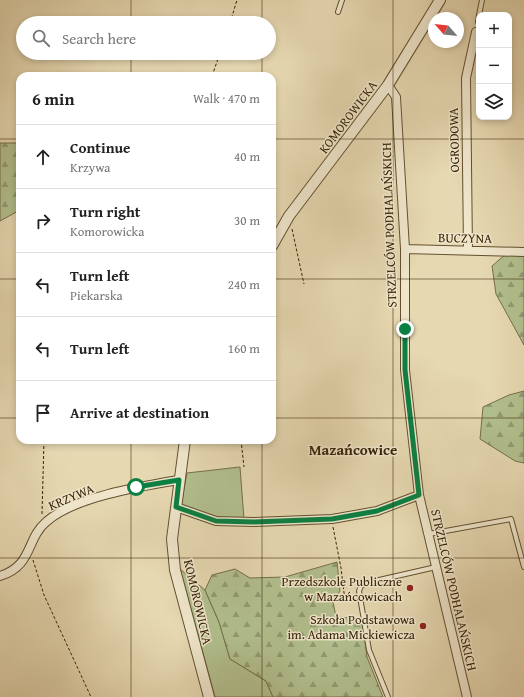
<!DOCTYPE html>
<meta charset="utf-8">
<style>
:root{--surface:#fff;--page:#f6f6f6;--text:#222;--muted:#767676;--line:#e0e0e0}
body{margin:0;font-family:"Gentium Book Plus",serif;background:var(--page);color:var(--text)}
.controls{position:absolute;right:12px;top:12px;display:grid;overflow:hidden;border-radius:8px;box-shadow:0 2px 6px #0003}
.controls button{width:36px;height:36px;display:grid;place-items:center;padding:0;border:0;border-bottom:1px solid var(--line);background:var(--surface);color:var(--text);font:20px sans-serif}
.compass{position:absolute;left:428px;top:12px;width:36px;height:36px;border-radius:50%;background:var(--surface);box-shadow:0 2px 6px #0003;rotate:298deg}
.stop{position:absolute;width:12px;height:12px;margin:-9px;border:3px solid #0b8043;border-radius:50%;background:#fff}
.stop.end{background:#0b8043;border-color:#fff;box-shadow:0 1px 4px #0008}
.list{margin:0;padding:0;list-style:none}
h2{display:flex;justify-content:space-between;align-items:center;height:52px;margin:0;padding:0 16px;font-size:17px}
h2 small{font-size:13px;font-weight:400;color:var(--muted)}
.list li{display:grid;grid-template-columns:26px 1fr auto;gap:12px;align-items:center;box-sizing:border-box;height:64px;padding:0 16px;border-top:1px solid var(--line)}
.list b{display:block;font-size:15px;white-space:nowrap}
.list p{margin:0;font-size:13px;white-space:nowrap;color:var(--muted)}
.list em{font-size:13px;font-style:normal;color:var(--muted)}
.icon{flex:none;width:22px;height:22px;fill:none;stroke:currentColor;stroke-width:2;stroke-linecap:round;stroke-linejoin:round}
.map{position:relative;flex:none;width:524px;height:697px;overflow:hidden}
.search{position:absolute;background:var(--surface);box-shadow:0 2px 6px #0003;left:16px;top:16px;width:260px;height:44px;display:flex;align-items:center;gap:10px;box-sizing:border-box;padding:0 14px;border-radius:22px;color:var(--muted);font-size:15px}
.panel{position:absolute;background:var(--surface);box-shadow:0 2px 6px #0003;left:16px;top:72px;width:260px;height:372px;border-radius:12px}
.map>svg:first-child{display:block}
.grass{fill:#b2bf8e;stroke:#74704a}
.forest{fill:url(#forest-firs);stroke:#74704a}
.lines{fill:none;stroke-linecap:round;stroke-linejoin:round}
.service-casing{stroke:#635030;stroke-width:6}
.minor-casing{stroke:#635030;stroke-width:10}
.tertiary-casing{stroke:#635030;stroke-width:12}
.path{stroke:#372205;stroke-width:1;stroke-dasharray:3 2;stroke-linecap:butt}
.service{stroke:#efe6cc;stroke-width:4}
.minor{stroke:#efe6cc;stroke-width:8}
.tertiary{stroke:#efe6cc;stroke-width:10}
.route{stroke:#0b8043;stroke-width:5}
.grid{fill:none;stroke:#372205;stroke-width:1;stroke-opacity:0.55}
.poi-dot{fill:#8f2418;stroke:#efe6cc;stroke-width:1.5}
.labels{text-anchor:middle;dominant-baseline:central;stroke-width:3;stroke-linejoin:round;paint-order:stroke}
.street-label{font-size:13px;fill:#372205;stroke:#efe6cc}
.poi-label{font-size:13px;fill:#372205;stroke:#efe6cc;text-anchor:end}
.quarter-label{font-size:15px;font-weight:bold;fill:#372205;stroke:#efe6cc}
</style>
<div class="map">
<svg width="524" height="697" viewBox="0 0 524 697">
<defs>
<pattern id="forest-firs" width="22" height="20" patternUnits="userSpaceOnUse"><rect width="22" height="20" fill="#b2bf8e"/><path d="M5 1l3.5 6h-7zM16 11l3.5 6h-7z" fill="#929b72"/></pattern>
</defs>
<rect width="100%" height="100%" fill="#e6d8b1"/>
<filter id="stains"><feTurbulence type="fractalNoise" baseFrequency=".005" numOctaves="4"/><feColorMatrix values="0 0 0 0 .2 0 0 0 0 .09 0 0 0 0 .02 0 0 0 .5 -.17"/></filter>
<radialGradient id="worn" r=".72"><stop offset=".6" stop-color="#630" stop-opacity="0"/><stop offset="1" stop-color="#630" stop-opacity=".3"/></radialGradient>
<path class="grass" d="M240,467l4,52 -27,-2 -36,-12 6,-32z
M180,569l25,21 14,32 11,37 36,22 7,16h-58z"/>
<path class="forest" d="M0,143h20v67l-20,11z
M506,254l18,2v89l-28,-51 -4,-28z
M524,391v72l-9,-2 -35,-22 3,-32 26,-12z
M337,562l3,29 -7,11 3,15 18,1 9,6 4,33 16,40h-110l-7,-16 -36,-22 -11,-37 -14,-32 7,-15 23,-6 15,9 35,-1z"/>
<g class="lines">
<g class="service-casing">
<path id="service" d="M338,12l4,-12
M479,15l3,-15
M478,22l1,-7
M429,534l82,-15 13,48
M388,697l-19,-47 -10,-59 2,-5 5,-3 70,-16"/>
</g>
<g class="minor-casing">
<path id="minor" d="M388,85l8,12 9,152v121l14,125 48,202
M405,249l119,3
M468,250l-2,-172 10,-46
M176,507l40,14 38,1 78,-3 45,-8 42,-16
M0,576c33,-10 26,-37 46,-54 27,-25 97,-36 133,-42"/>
</g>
<g class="tertiary-casing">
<path id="tertiary" d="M272,246l17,-30 99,-131 52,-85
M185,440l-13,99 3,31 34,127"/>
</g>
<path class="path" d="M230,23l7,-23
M212,76l8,-23
M292,229l12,55
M241,440l3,27
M42,514l2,-74
M333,527l8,41 4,33
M33,560l11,35 47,102"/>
<use href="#service" class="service"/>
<use href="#minor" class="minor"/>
<use href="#tertiary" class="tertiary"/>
</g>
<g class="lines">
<path class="route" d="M136,487l43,-7 -3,27 40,14 38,1 78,-3 45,-8 42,-16 -14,-125v-41"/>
</g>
<path class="grid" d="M131,0v23M262,0v23M393,0v697M131,53v23M262,53v23M0,139h20M272,139h252M0,279h20M272,279h252M0,418h20M272,418h252M131,440v257M262,440v257M0,558h524"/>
<g class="poi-dot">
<circle cx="410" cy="588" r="4"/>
<circle cx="423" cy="626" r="4"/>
</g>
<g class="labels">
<g class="street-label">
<text transform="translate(348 117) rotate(-53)">KOMOROWICKA</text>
<text transform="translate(454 140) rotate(-91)">OGRODOWA</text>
<text transform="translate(389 225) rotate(-92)">STRZELCÓW PODHALAŃSKICH</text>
<text transform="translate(465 238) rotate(1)">BUCZYNA</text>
<text transform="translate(71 497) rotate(-23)">KRZYWA</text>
<text transform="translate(454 590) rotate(77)">STRZELCÓW PODHALAŃSKICH</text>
<text transform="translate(198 602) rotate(77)">KOMOROWICKA</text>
</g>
<g class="poi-label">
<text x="402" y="581">Przedszkole Publiczne<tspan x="402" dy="15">w Mazańcowicach</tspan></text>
<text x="415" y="619">Szkoła Podstawowa<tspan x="415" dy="15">im. Adama Mickiewicza</tspan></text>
</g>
<g class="quarter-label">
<text x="353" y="449">Mazańcowice</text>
</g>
</g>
<rect width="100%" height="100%" filter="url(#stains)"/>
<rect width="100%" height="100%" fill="url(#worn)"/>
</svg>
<div class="controls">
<button>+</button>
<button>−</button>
<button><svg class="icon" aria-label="layers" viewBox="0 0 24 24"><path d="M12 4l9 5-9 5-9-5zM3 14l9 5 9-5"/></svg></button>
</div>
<svg class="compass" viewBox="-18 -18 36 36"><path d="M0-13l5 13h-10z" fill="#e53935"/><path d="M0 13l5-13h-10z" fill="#767676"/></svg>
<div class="stop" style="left:136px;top:487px"></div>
<div class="stop end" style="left:405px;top:329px"></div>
<div class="search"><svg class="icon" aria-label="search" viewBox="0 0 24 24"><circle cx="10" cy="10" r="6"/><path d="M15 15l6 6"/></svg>Search here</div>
<section class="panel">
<h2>6 min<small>Walk · 470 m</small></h2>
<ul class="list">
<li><svg class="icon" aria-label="ahead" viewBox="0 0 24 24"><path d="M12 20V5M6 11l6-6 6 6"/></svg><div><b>Continue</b><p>Krzywa</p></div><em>40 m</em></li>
<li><svg class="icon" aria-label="right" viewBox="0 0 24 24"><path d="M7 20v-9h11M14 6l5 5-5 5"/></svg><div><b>Turn right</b><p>Komorowicka</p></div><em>30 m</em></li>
<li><svg class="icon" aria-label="left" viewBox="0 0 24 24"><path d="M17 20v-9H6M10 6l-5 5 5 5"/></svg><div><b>Turn left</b><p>Piekarska</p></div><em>240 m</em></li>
<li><svg class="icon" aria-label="left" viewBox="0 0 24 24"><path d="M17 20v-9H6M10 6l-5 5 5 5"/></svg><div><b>Turn left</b></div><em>160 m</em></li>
<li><svg class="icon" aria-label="arrive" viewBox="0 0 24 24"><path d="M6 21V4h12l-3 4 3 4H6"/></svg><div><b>Arrive at destination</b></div></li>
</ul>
</section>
</div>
